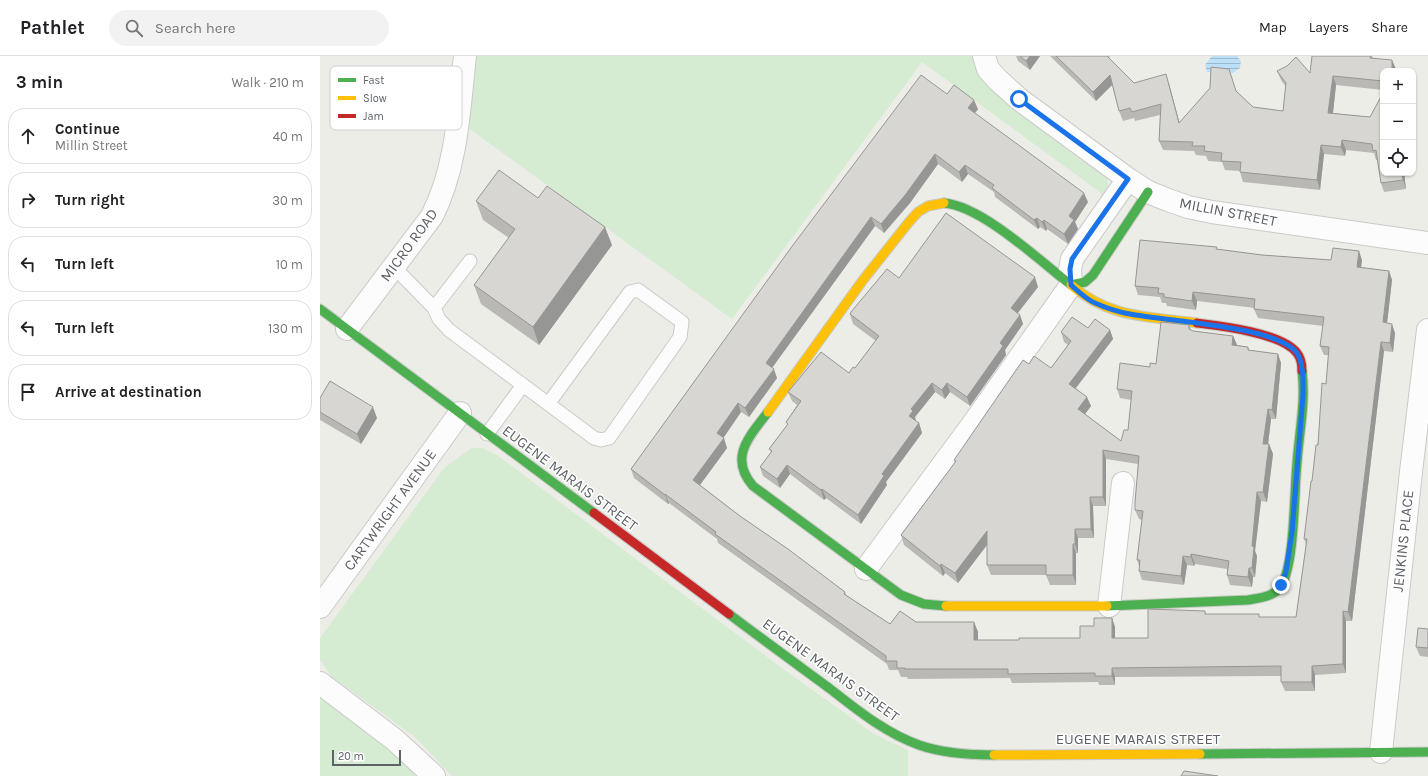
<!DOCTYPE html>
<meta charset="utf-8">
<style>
:root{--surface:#fff;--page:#f2f2f2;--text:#202124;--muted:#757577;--line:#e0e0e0}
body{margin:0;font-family:Karla,sans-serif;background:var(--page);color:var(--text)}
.controls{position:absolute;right:12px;top:12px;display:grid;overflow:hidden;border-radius:8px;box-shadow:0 1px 3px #0004}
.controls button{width:36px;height:36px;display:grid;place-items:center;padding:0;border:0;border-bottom:1px solid var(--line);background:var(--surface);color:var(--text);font:20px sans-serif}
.scale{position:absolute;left:12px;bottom:10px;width:69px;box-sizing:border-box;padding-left:4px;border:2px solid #5d6267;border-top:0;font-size:11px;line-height:14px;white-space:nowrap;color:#5d6267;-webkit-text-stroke:3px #fff;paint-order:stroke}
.stop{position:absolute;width:12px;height:12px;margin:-9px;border:3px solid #1a73e8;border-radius:50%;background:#fff}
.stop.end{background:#1a73e8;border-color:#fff;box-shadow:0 1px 4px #0008}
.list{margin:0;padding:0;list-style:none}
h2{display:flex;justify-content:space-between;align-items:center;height:52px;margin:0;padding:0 16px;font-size:17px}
h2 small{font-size:13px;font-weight:400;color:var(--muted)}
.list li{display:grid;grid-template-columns:26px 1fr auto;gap:12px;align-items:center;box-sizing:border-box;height:56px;margin:0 8px 8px;padding:0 8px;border:1px solid var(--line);border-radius:16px}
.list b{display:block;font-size:15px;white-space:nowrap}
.list p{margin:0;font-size:13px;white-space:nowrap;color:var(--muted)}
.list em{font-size:13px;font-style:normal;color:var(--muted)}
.icon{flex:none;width:22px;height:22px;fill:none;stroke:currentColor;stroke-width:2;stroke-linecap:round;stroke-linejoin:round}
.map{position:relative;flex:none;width:1108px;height:720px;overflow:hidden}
header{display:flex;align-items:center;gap:24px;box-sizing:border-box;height:56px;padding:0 20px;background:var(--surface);border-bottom:1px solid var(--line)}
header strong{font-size:19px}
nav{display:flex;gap:22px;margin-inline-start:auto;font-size:14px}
.search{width:280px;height:36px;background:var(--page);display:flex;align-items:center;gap:10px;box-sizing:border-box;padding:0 14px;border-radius:22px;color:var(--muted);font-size:15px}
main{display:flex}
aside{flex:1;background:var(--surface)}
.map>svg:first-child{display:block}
.green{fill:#d5ebd2}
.water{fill:url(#water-rules)}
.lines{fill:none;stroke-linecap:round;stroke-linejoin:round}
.lane-casing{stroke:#cacac9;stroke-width:15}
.street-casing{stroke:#cacac9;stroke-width:24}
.fast-casing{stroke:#c9cac9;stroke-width:11}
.slow-casing{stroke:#c9cac9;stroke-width:11}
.jam-casing{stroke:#c9cac9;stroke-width:11}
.lane{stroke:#fcfcfc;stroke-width:13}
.street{stroke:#fcfcfc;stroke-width:22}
.fast{stroke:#4caf50;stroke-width:9}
.slow{stroke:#ffc107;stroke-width:9}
.jam{stroke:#c62828;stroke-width:9}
.wall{fill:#b9b8b5}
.shaded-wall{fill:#969694}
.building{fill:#d7d6d3;stroke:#969694}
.route{stroke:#1a73e8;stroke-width:5}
.labels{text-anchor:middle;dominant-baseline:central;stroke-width:3;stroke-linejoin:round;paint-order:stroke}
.street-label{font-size:15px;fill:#5d6267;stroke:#fff}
.key{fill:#fff;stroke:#ced0d1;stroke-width:1}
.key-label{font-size:11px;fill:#5d6267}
</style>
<header>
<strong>Pathlet</strong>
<div class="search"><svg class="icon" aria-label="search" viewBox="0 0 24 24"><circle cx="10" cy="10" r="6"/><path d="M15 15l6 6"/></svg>Search here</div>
<nav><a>Map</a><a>Layers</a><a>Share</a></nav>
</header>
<main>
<aside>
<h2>3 min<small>Walk · 210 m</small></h2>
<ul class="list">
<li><svg class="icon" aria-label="ahead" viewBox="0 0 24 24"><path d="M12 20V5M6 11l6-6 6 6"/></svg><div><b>Continue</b><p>Millin Street</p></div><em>40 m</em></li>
<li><svg class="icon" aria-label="right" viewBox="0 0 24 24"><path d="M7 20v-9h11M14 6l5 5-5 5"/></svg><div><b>Turn right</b></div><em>30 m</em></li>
<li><svg class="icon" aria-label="left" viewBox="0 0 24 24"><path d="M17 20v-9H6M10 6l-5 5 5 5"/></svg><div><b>Turn left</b></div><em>10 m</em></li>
<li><svg class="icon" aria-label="left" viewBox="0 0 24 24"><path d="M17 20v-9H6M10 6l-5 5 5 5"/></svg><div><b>Turn left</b></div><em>130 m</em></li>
<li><svg class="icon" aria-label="arrive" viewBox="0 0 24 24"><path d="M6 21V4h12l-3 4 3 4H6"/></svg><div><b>Arrive at destination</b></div></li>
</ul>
</aside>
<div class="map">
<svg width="1108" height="720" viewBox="0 0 1108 720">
<defs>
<pattern id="water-rules" width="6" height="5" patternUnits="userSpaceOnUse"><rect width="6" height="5" fill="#bce0f8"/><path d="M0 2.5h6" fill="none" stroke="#9cb9cd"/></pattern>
</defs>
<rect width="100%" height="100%" fill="#edede8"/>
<path class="green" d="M156,0h499l132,119 1,12 -6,13 -1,-7 -179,-131 -190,257 -265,-192z
M151,392h12l14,7 286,214 91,65 34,16v26h-456l-37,-39 -83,-60 -12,-17v-22l124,-170z
M0,638l104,82h-104z"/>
<path class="water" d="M892,0h25l4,5 -1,7 -7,5 -26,-1 -2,-7z"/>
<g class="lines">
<g class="lane-casing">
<path id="lane" d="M74,211l40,41 5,11 10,11 145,108 7,2 8,-2 71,-101 2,-15 -44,-32 -8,2 -82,112
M114,252l36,-47
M167,378l36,-49"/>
</g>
<g class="street-casing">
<path id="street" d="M664,0l4,13 10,11 21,19 109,80 20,13 20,8 20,7 24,5 216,31
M27,273l85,-113c25,-49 27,-106 33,-160
M546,513l109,-148 96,-136 -1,-16 2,-10 56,-80
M789,550l14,-123
M0,551l140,-194
M0,627l75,57 39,36
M1061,696l30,-280 17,-142"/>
</g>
<g class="fast-casing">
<path id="fast" d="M624,147c38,3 96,58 127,82l14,-3 8,-7 55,-83
M0,253l274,204
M448,356c-18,24 -40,45 -15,74l148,109 23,9 22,2
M787,550l141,-6c11,-2 26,-3 33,-14 14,-22 13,-95 16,-123 2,-30 9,-62 5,-92
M409,558c33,25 66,49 100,74 27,21 56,45 90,57 23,8 50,10 75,10
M880,698l228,-2"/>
</g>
<g class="slow-casing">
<path id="slow" d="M751,229c39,34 78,31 126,38
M448,356l95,-132 46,-58 9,-10 10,-6 16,-3
M626,550h161
M674,699l206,-1"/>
</g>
<g class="jam-casing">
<path id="jam" d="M877,267c25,3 85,10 100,30 4,5 5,13 5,18
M274,457l135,101"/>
</g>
<use href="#lane" class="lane"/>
<use href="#street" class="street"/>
<use href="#fast" class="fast"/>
<use href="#slow" class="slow"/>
<use href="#jam" class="jam"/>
</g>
<path class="wall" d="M696,0h24l-10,14 -12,-9z
M730,0h60l-1,2 25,25 35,1 10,38 57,-31 17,16 30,4 3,-24 -5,-7 -4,-9 33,2 2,-17h60l1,2 23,11 -13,2v19l-47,-5 -3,28 37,4 13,56h21l2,16 -22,3 -3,-9 -4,-23h-1l-2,-7 -28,-3 -1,6 -21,-2 -4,36 -77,-8 -3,-10v-1l-15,-1 -3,-8 -14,-1 -2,-5 -10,-1 -2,-4 -31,-1 -4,-9 1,-26 -25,6 -1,-3 -11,3 -4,-10 -7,-26 -16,16z
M627,38l31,15 -3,4 113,89 -13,20 3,7 -10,15 -21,-15 -1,2 -6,-4 -2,2 -43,-32 -1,-5 -26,-18 -6,8 -24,-18 -28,39 -26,30 -9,-7 -103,142 5,10 -28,39 -8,-5 -18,26 4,10 -27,37 40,31 105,76 1,3 44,29 26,-2h58l4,10v8h41l61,-2 14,-12 18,-8 3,9v11h33l57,-27 1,3 54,3h36l10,-73 -2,-5 22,-155 3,-29h-5l-4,-9 3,-20 -65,-8 -4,-9 1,-1 -58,-7 -1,9 -29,-4 -1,-3h-4l-2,-6 -22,-2 -3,-9 82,-37 45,6 69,5h31l-1,7 28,4 3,9 -5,43 8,10 -2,19 -9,-1 -32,270h-6v52l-31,2v16h-30l-4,-9v-6l-166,1v8h-16l-1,-3 -86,1 -2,-5 -102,1 -1,-2h-6l-3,-7h-9l-2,-6 -169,-121 -1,-4 -48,-36 -1,1 -34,-26 -3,-9z
M218,142l74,47 -73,100 -58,-41 -7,-19 35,-47 -26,-18 -7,-19z
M579,222l139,9 -21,26 3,2 3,9 -18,26 1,5 -36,51 -20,-14 -5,7 -10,-7 -20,25 1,4 3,2 3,10 -36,49 1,3 -26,39 -35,-26 -2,2 -34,-26 -10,14 -17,-12 -3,-9 11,-15 -2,-3 18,-24 -1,-3 11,-17 -5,-4 -4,-9 61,-19 6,-5 21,-27 -23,-17 -3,-10z
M869,269l2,5 2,1 40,5 4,9 11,2 1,3 29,4 3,9 -5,56h-5l-3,25h1l4,10 -6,48 -6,-1 -6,50 2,5 -2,21h-2l-1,10 -22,-2 -3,-10v-6l-32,-5 -1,2 -7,-1 -3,20 -42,-5 -3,-9v-5l-2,-6 5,-40 -3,-1 -4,-9 3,-46 -32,-5v47h-13l1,32h-16v15h-2v32h-26l-4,-10h-55l-4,-10v-20l-29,38 -13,-10 -2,3 -39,-31 -3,-10 54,-73 -1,-2 75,-96 22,4 17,-23 -4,-3 -3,-10 27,-4 22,2 3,9 -37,49 15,18 -6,8 36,27 7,-11 3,-30 -11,-2 -3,-9 33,-22 6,-3z
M0,342l57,20 -16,26 -41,-24z
M1108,573v28l-8,-1 -4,-9z"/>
<path class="shaded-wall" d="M710,0h10l-10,14 -4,-9z
M1072,4l4,9v2h-4z
M846,18l3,10 13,48 -3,-9z
M790,19l3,9 -17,17 -3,-9z
M1013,20l3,9 -4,37 -4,-9z
M654,44l4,9 -7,9 -3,-10z
M1022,84l4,10 -1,6 -4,-9z
M1001,89l3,9 -4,36 -3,-10z
M615,98l3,10 -28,39 -26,30 -3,-9z
M645,109l3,9 -6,8 -3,-10z
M1082,117h2l2,16 -3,-9z
M764,137l4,9 -13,20 3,7 -10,15 -4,-10 5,-18z
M551,161l4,9 -106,146 -3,-9z
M717,162l3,9 -2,2 -4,-9z
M724,164l3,9 -1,2 -4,-9z
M285,171l7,18 -73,100 -6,-18z
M1039,195l3,9 -2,16 -3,-9z
M1069,215l3,9 -6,52 -3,-10z
M715,221l3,10 -24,31 -3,-10z
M873,236l4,9 -1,9 -4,-9z
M700,259l3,9 -18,26 1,5 -36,51 -3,-9 33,-54z
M1072,268l3,9 -2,19 -3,-9z
M790,274l3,9 -41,54 -3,-9z
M913,280l4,9h-5z
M1061,286l3,9 -32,270 -4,-9z
M958,298l3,9 -5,56 -4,-9z
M454,313l3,9 -28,39 -4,-9z
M612,327l3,9 -20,25 1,4 -4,5 -3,-10 2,-7z
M627,327l3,9 -5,7 -3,-9z
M767,341l4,9 -9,12 -4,-9z
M418,347l3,9 -21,31 -3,-10z
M53,351l4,11 -16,26 -4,-10z
M948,353l3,10 -4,34 -4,-9z
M599,367l3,10 -36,49 1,3 -26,39 -3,-9 24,-41z
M404,382l3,10 -30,41 -4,-9z
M949,388l4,10 -6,48 -4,-10z
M783,394l3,9v47l-3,-9z
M467,409l3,9 -10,14 -3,-9z
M502,433l4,9 -2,2 -3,-10z
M937,436l4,9 -6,50 2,5 -2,21 -3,-9v-22z
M345,438l4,9 -1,1 -3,-9z
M770,441l3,9 1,32 -3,-9z
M755,473l3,9v15l-3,-9z
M667,475l3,10 -32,42 -3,-10z
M753,488l3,9v32l-3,-10z
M871,498l4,10 -1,2 -3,-9z
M863,500l4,9 -3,20 -3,-9z
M621,508l4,9 -2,3 -3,-10z
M929,512l4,9 -1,10 -4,-10z
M1023,555l3,10v52l-3,-9z
M792,562l3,9v20l-3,-9z
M654,566l4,10v18l-4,-10z
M992,610l3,9v16l-3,-9z
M792,612l3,9v8l-3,-9z"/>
<path class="building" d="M700,0h10l-4,5z
M736,0h51l27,27 32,-9 13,49 31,-35 1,-21 18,2 7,22 17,16 30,4 3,-28 -9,-12 10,-5 9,-9 14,16 2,-17h59l-1,2 22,2v11h-9v10l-50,-5 -5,37 42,4 13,-24v80h19l1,7 -22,3 -5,-33 -3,1 -1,-7 -30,-4 -1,7 -20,-2 -4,35 -77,-8 1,-10 -20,-1 1,-8 -18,-2 1,-5h-13l1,-4 -34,-1 2,-37 -29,8 -2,-4 -11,3 -9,-36 -17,17z
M601,19l26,19 7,-9 20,15 -6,8 116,85 -15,23 5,4 -10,14 -20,-14 -2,2 -5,-4 -3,2 -42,-32 2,-3 -29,-20 -6,7 -24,-18 -29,40 -25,30 -10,-7 -105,146 8,6 -29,39 -7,-5 -21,30 7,5 -31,42 47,36 48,33 57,43 -1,2 46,30 10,-13 16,11h58v18h45v-2h61v-12h14v-8h18v20h36v-29l57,2v3h54v3h37l11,-78h-3l7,-58h1l4,-36h2l4,-62 4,1 3,-37 -9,-1 4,-29 -70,-8 1,-10 -62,-7 -1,9 -28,-4v-3l-6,-1 1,-5 -24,-2 5,-46 77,7 -1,2 46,6 69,5 2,-12 26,3 -2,16 32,4 -6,51 9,2 -2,19 -9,-1 -33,270 -5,-1v53l-31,2v16h-31v-16l-169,2v8h-17v-3l-87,1v-5h-103v-1h-8v-7h-11v-5l-171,-122 1,-2 -51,-38v1l-34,-26 162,-224z
M179,114l39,28 9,-12 58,41 -72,100 -59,-42 41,-56 -39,-28z
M626,157l89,64 -24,31 9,7 -20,28 3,3 -36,51 -20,-14 -5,7 -10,-7 -21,26 2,2 -4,5 10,7 -37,51 2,2 -26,39 -36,-26 -1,1 -34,-25 -10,14 -17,-12 12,-16 -3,-2 19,-25 -2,-2 15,-21 -13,-9 33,-40 28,21 4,-6 2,1 24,-32 -29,-22 1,-2 36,-43 12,9z
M752,261l16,11 7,-9 15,11 -41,54 18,13 -9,12 43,32 3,-11h4l4,-39 -15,-2 3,-26 30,4v-4l6,1 5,-42 28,3v4l4,2 40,5 -1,9 16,2v3l30,4 -6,56 -4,-1 -5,35h6l-6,48h-6l-5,54 2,1 -2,21h-3l-1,9 -21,-2 2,-14 -38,-7v3l-8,-1 -2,20 -42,-5 1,-11h-3l6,-49 -8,-1v-8l4,-46 -36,-6v47h-13l1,32h-16v15h-2v31h-27v-10h-59v-34l-32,42 -14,-9 -1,2 -39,-31 55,-74 -2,-1 69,-100 6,4 5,-8 17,12 20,-27 -10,-9z
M10,325l43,26 -16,27 -37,-22v-14z
M1098,572l10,1v19l-12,-1z
M864,715l34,5h-37z"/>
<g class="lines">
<path class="route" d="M699,43l109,80 -56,80 -2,10 1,16c7,6 15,14 24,18 11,5 23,9 35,11 34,7 148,12 167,39 7,12 6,29 6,42l-11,137 -6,40 -5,13"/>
</g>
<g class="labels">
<g class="street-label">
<text transform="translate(908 156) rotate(11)">MILLIN STREET</text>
<text transform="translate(89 189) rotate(-54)">MICRO ROAD</text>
<text transform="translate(250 422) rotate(37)">EUGENE MARAIS STREET</text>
<text transform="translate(70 454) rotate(-54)">CARTWRIGHT AVENUE</text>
<text transform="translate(1083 485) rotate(-84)">JENKINS PLACE</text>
<text transform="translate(511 614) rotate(36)">EUGENE MARAIS STREET</text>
<text x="818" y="683">EUGENE MARAIS STREET</text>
</g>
</g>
<rect x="10" y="10" width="132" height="64" rx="6" class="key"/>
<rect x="18" y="22" width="18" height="4" fill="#4caf50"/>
<rect x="18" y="40" width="18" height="4" fill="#ffc107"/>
<rect x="18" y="58" width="18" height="4" fill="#c62828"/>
<g class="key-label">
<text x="43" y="28">Fast</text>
<text x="43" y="46">Slow</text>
<text x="43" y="64">Jam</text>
</g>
</svg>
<div class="controls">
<button>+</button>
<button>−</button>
<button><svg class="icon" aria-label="locate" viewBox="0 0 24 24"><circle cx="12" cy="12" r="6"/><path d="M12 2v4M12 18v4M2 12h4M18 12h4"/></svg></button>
</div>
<div class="scale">20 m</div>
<div class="stop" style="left:699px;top:43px"></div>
<div class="stop end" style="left:961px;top:529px"></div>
</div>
</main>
